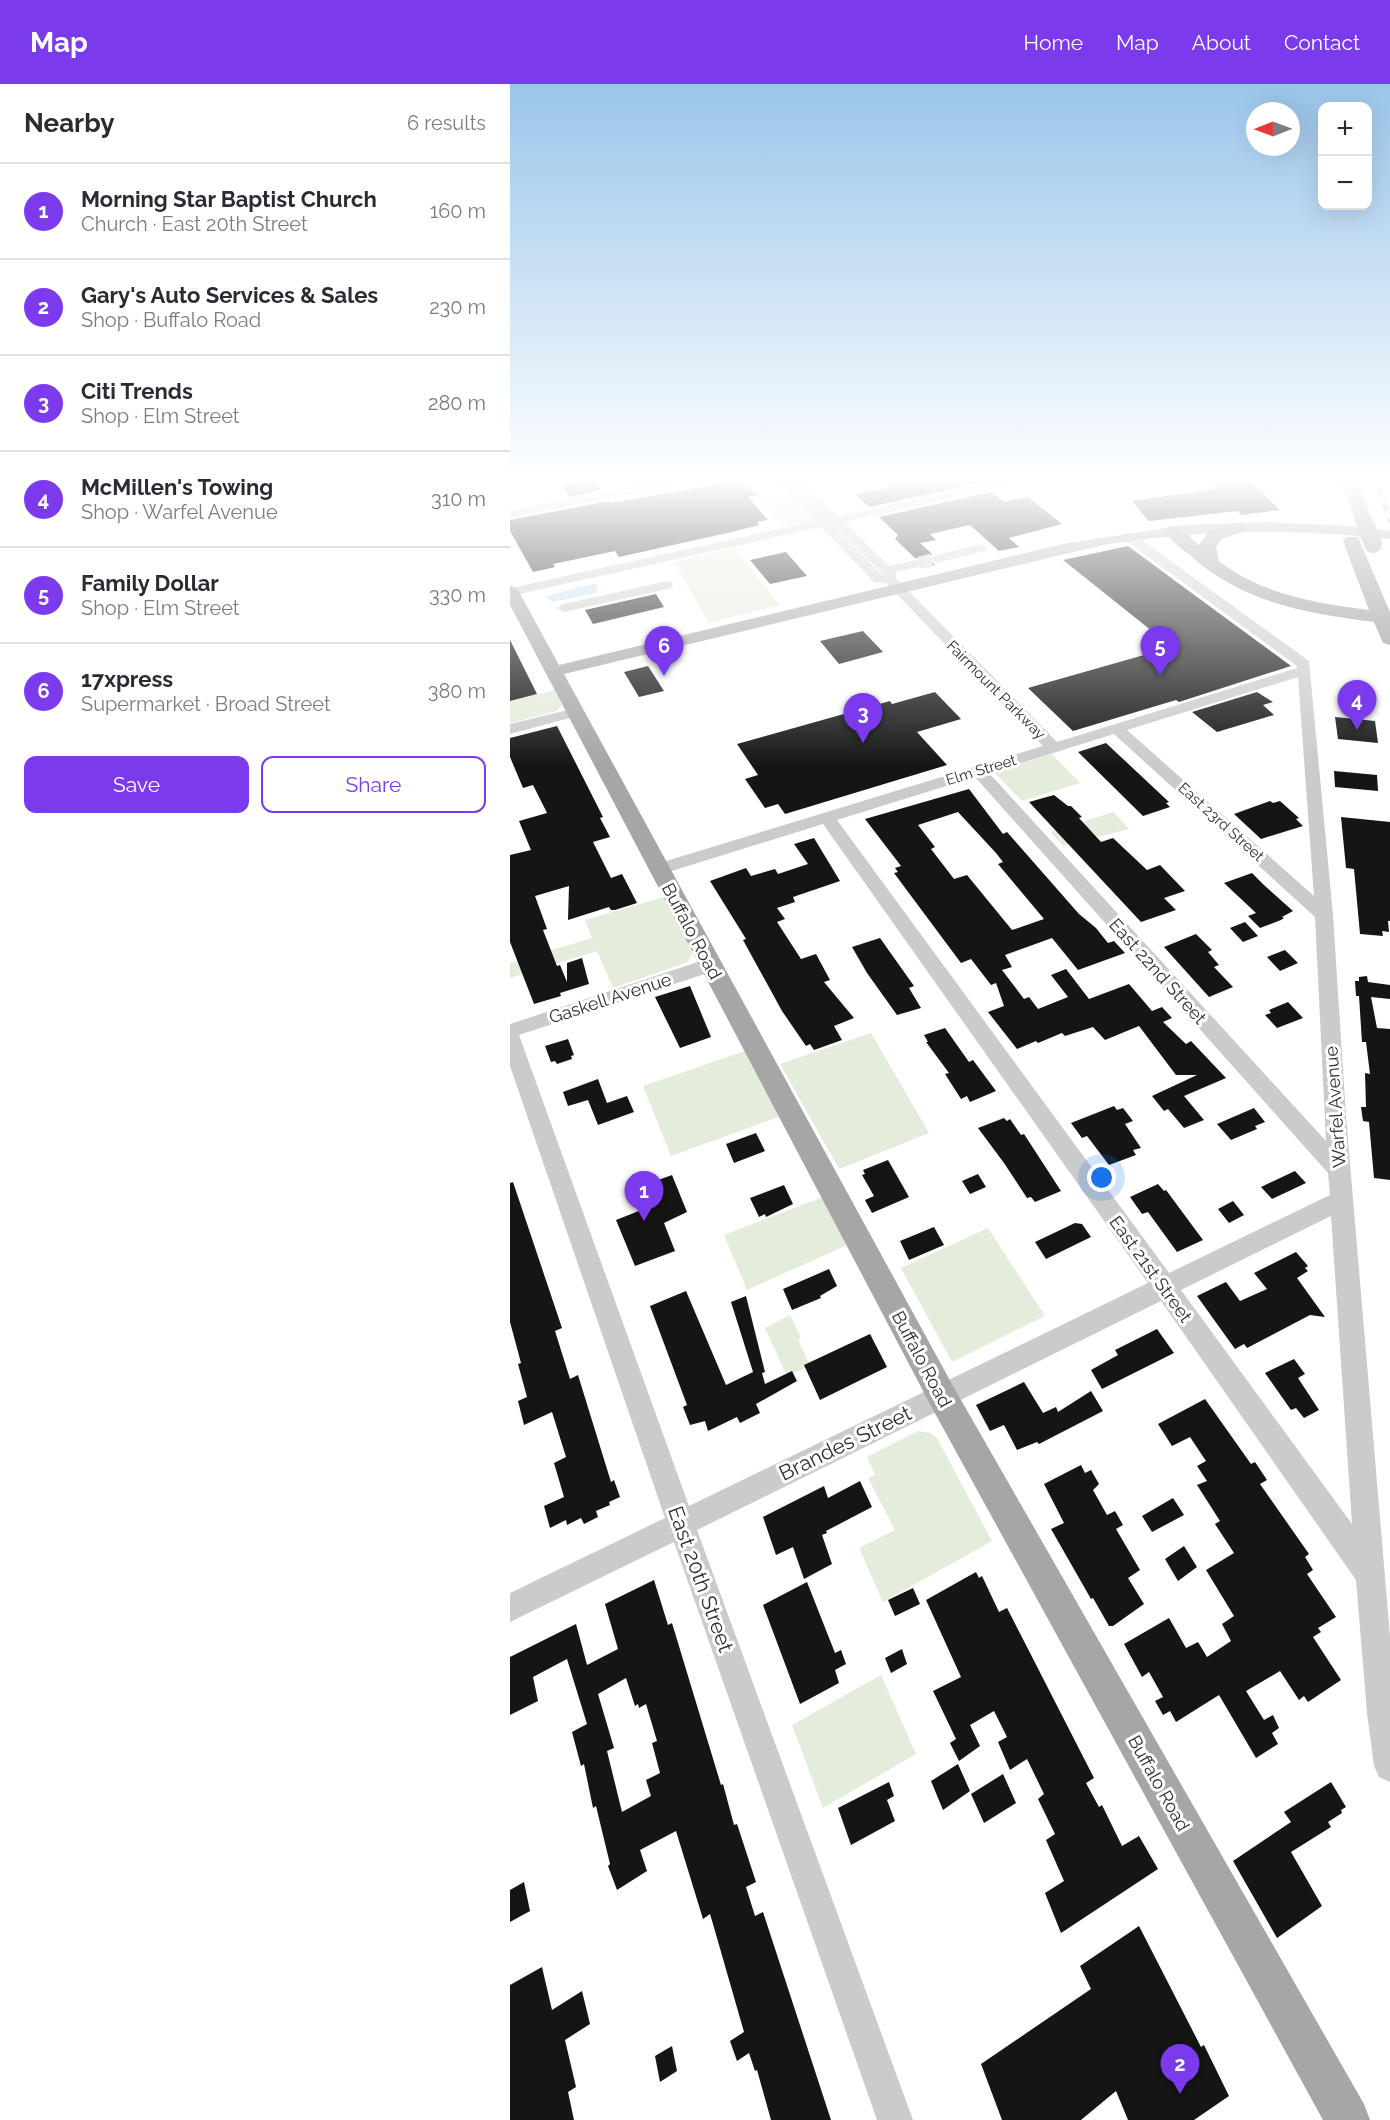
<!DOCTYPE html>
<meta charset="utf-8">
<style>
:root{--surface:#fff;--page:#f7f7f7;--text:#2b2b33;--muted:#7c7c81;--line:#e1e1e2;--accent:#7c3aed}
body{margin:0;font-family:Raleway,sans-serif;background:var(--page);color:var(--text)}
.controls{position:absolute;right:18px;top:18px;display:grid;overflow:hidden;border-radius:12px;box-shadow:0 6px 24px #0002}
.controls button{width:54px;height:54px;display:grid;place-items:center;padding:0;border:0;border-bottom:2px solid var(--line);background:var(--surface);color:var(--text);font:30px sans-serif}
.compass{position:absolute;left:736px;top:18px;width:54px;height:54px;border-radius:50%;background:var(--surface);box-shadow:0 6px 24px #0002;rotate:269deg}
.you{position:absolute;left:592px;top:1094px;width:21px;height:21px;margin:-15px;border:4px solid #fff;border-radius:50%;background:#1a73e8;box-shadow:0 0 0 9px #1a73e833}
.badge{display:grid;place-items:center;width:39px;height:39px;border-radius:50%;background:var(--accent);color:#fff;font-size:20px;font-weight:700}
.pin{position:absolute;translate:-50% -50px;filter:drop-shadow(0 2px 3px #0008)}
.pin::after{content:'';position:absolute;top:32px;width:21px;height:18px;background:inherit;clip-path:polygon(0 0,100% 0,50% 100%)}
.list{margin:0;padding:0;list-style:none}
h2{display:flex;justify-content:space-between;align-items:center;height:78px;margin:0;padding:0 24px;font-size:26px}
h2 small{font-size:20px;font-weight:400;color:var(--muted)}
.list li{display:grid;grid-template-columns:39px 1fr auto;gap:18px;align-items:center;box-sizing:border-box;height:96px;padding:0 24px;border-top:2px solid var(--line)}
.list b{display:block;font-size:22px;white-space:nowrap}
.list p{margin:0;font-size:20px;white-space:nowrap;color:var(--muted)}
.list em{font-size:20px;font-style:normal;color:var(--muted)}
.actions{display:flex;gap:12px;padding:18px 24px}
.actions a{flex:1;padding:14px 0;border:2px solid var(--accent);border-radius:12px;text-align:center;font-size:21px;color:var(--accent)}
.actions .main{background:var(--accent);color:#fff}
.map{position:relative;flex:none;width:880px;height:2036px;overflow:hidden}
header{display:flex;align-items:center;gap:36px;box-sizing:border-box;height:84px;padding:0 30px;background:var(--accent);color:#fff}
header strong{font-size:28px}
nav{display:flex;gap:33px;margin-inline-start:auto;font-size:21px}
main{display:flex}
aside{flex:1;background:var(--surface)}
.map>svg:first-child{display:block}
.green{fill:#e4ecdb}
.water{fill:#c6deec}
.building{fill:#151515;fill-rule:evenodd}
.lines{fill:none;stroke-linecap:round;stroke-linejoin:round}
.minor-tunnel{stroke:#d5d5d5;stroke-width:13;stroke-dasharray:13 7;stroke-linecap:butt}
.minor{fill:#cbcbcb;fill-rule:evenodd}
.major{fill:#a6a6a6;fill-rule:evenodd}
.highway{fill:#959595;fill-rule:evenodd}
.rail-casing{stroke:#838383;stroke-width:4.5}
.rail{stroke:#fff;stroke-width:3;stroke-dasharray:8;stroke-linecap:butt}
.highway-bridge{stroke:#959595;stroke-width:18}
.labels{text-anchor:middle;dominant-baseline:central;stroke-width:6;stroke-linejoin:round;paint-order:stroke}
.far-street-label{font-size:15px;fill:#2e2e2e;stroke:#fff}
.street-label{font-size:18px;fill:#2e2e2e;stroke:#fff}
.near-street-label{font-size:21px;fill:#2e2e2e;stroke:#fff}
</style>
<header>
<strong>Map</strong>
<nav><a>Home</a><a>Map</a><a>About</a><a>Contact</a></nav>
</header>
<main>
<aside>
<h2>Nearby<small>6 results</small></h2>
<ul class="list">
<li><span class="badge">1</span><div><b>Morning Star Baptist Church</b><p>Church · East 20th Street</p></div><em>160 m</em></li>
<li><span class="badge">2</span><div><b>Gary's Auto Services &amp; Sales</b><p>Shop · Buffalo Road</p></div><em>230 m</em></li>
<li><span class="badge">3</span><div><b>Citi Trends</b><p>Shop · Elm Street</p></div><em>280 m</em></li>
<li><span class="badge">4</span><div><b>McMillen's Towing</b><p>Shop · Warfel Avenue</p></div><em>310 m</em></li>
<li><span class="badge">5</span><div><b>Family Dollar</b><p>Shop · Elm Street</p></div><em>330 m</em></li>
<li><span class="badge">6</span><div><b>17xpress</b><p>Supermarket · Broad Street</p></div><em>380 m</em></li>
</ul>
<div class="actions"><a class="main">Save</a><a>Share</a></div>
</aside>
<div class="map">
<svg width="880" height="2036" viewBox="0 0 880 2036">
<rect width="100%" height="100%" fill="#fff"/>
<path class="green" d="M277,408l25,27h-3v4l-22,5 -30,-30z
M224,464l46,57 -71,18 -35,-61z
M44,606l8,15 -5,6 -47,12v-22z
M542,670l28,29 -58,18 -28,-29z
M603,728l16,17 -66,17 -13,-14z
M154,813l28,56 -4,9 -75,26 -16,-37 -87,27v-15l82,-25 -7,-18z
M361,949l58,100 -90,36 -59,-105z
M235,967l36,65 -110,40 -28,-70z
M313,1113l24,48 -100,45 -23,-55z
M478,1144l57,88 -93,46 -51,-94z
M280,1231l11,23 -3,2 11,23 -3,5 -19,8 -22,-48z
M408,1347l12,2 7,5 55,103 -109,61 -24,-54 36,-18 -27,-52 7,-3 -8,-18z
M371,1591l35,79 -93,54 -31,-83z"/>
<path class="water" d="M83,500l4,1v8l-45,9 -7,-6z"/>
<path class="building" d="M66,397h18l7,9 -32,7 -7,-13z
M202,397h30l15,14 -9,2 20,23 -11,2 2,3 -3,1 -29,7 -108,24 -4,-6 -62,13 2,3 -4,1 -18,4 -23,-41v-11l99,-19 2,2 104,-18z
M375,397h93l2,2 -111,24 -14,-13 36,-7z
M699,397h41l30,29 -39,5 -3,-4 -89,10 -17,-20 85,-12z
M481,408l13,10 24,-5 34,27 -53,14 10,9 -20,4 -29,-26 -40,9 6,6 -16,3 12,11 -3,5 6,6 -10,2 2,-5 -2,-3 -10,-1 -20,-19 3,-4 -19,-18z
M618,462l84,62 79,58 -112,36 -3,-2 -103,31 -45,-43 144,-41 -109,-87z
M276,468l21,24 -37,8 -20,-24z
M146,510l8,13 -71,17 -8,-14z
M353,547l20,21 -44,12 -19,-23z
M0,556l27,54 -27,7z
M138,582l16,25 -25,6 -15,-25z
M425,608l26,27 -44,13 30,33 -162,49 -7,-10 -13,4 -20,-29 13,-4 -21,-31 153,-43 2,3z
M747,608l16,10 -10,3 11,10 -57,17 -25,-20z
M825,633l40,4 3,22 -40,-4z
M47,642l46,91 -3,1 10,19 -17,5 18,36 11,-4 15,29 -22,7h-4l-2,-3 -41,13 1,-34 -34,10 12,33 -4,1 14,36 3,-1 7,17v-19l15,-5 7,26 -29,9 1,3 -27,8 -24,-62v-87l21,-5 -12,-29 28,-8 -14,-28 -10,3 -13,-31v-19z
M596,659l63,59 -3,1 4,4 -27,9 -65,-64z
M824,687l43,4 1,16 -43,-4z
M459,705l34,45 4,-2 72,82 17,14 12,15 6,-2 11,12 -47,17 -26,-32 -47,17 7,12 -10,3 22,29 5,-2 9,12 30,-12 -17,-22 15,-6 23,30 40,-15 23,27 10,-4 10,11 -9,4 23,22 5,-3 35,37 -42,18 20,24 -20,8 -16,-19 -4,2 -12,-15 45,-21h-21l-37,-49 -34,14 -12,-13 -28,9 -3,-3 -24,10 -2,-2 -19,8 -29,-37 16,-6 -8,-23 -5,2 -20,-26 -10,4 -67,-90 4,-1 -3,-4 6,-2 -36,-47zM448,728l38,41 7,9 -5,2 46,55 -32,11 -45,-55 -13,4 -23,-30 4,-2 -17,-22z
M544,711l14,11h3l11,11 -3,1 22,24 12,-4 34,32 13,-5 25,26 -21,7 12,12 -35,12 -112,-120z
M760,717l3,2 7,-2 19,17 -3,1 7,7 -42,13 -27,-25z
M831,733l49,5v99h-2l1,11 -7,-1 1,5 -23,-2 -6,-65 -8,-1z
M304,754l26,43 -47,16 2,5 -18,6 8,11 -8,3 24,37 15,-5 14,26 -6,2 30,36 -20,8 8,14 -28,10 -4,-6 -4,2 -24,-35 -39,-71 3,-1 -36,-58 36,-13 5,8 24,-7 3,5 30,-10 -14,-20z
M742,789l13,13 28,25 -11,6 2,1 -3,2 -21,8 -12,-12 8,-3 -32,-30z
M735,838l13,14 -15,6 -13,-14z
M686,850l16,16 -4,2 11,13 -5,2 19,20 -24,10 -45,-50z
M370,854l34,48 -5,2 12,20 -24,7 -30,-42 -15,-26z
M775,866l13,13 -18,8 -13,-14z
M857,892l1,6 22,3v14l-19,-2 6,31 13,1v151l-16,-2 -5,-56 -6,-1 -2,-14h5l-1,-34 5,1 -4,-32h-4l-3,-46h-3l-1,-15h4v-4z
M180,902l21,51 -31,11 -25,-51z
M778,918l15,16 -26,10 -12,-13 6,-2 -2,-3z
M435,944l24,34 4,-2 23,31 -26,11 -3,-6 -6,3 -16,-25 4,-1 -23,-31h2l-4,-7z
M58,955l6,16 -3,1 1,3 -15,5 -2,-3 -4,1 -6,-16z
M88,995l9,24 20,-7 7,16 -36,13 -10,-25 -20,6 -5,-14z
M604,1022l3,4 6,-2 10,13 -8,3 16,24 -8,2 3,5 -27,10 -22,-29 -5,2 -11,-15z
M744,1024l11,14 -10,4 2,3 -26,11 -14,-16z
M494,1034l3,3 3,-2 11,16 3,-1 37,57 -26,11 -4,-5 -4,1 -23,-35 -26,-35z
M246,1049l9,18 -31,12 -8,-19z
M378,1076l21,37 -37,16 -7,-13 9,-4 -12,-21 3,-1 -2,-4z
M785,1087l11,12 -34,16 -11,-12z
M468,1090l8,13 -16,7 -8,-13z
M162,1091l15,37 -23,11 11,28 -40,15 -19,-46 43,-17 -9,-20z
M3,1098l49,146 -7,3 15,48 8,-4 33,107 3,-2 6,17 -11,5 1,3 -14,6 2,6 -14,7 -3,-6 -14,7 -1,-5 -16,8 -6,-22 20,-9 -10,-34 12,-6 -14,-45 -28,13 -6,-24 9,-4 -9,-33 3,-1 -11,-41v-139z
M648,1100l6,7 2,-1 37,50 -26,12 -29,-40 -6,2 -12,-17z
M274,1101l9,19 -27,13 -1,-3 -6,3 -9,-19z
M723,1117l11,14 -15,8 -11,-14z
M565,1139l7,1 9,13 -45,22 -11,-17z
M424,1143l10,18 -35,15 -9,-19z
M786,1168l12,14 -3,2 3,3 -11,7 28,39 -15,-2 -63,33 -3,-4 -9,5 -38,-53 29,-14 14,19 27,-12 -13,-16z
M319,1185l8,17 -17,10 1,2 -29,12 -9,-21z
M176,1207l40,94 27,-13 -22,-70 15,-6 19,76 -3,1 3,11 27,-13 5,10 -41,23 4,9 -20,10 -3,-6 -29,14 -3,-10 -15,4 -7,-18 4,-2 -37,-99z
M647,1245l17,24 -72,36 -11,-19 27,-15 -3,-5z
M360,1250l17,33 -67,33 -16,-35z
M784,1275l11,15 -7,4 21,32 -15,8 -8,-10 -5,2 -26,-37z
M514,1298l19,31 13,-6 2,5 33,-21 12,20 -64,33 -2,-2 -20,8 -13,-25 -14,6 -14,-26z
M695,1315l46,65 4,-2 12,18 -7,4 49,70 -4,3 8,13 -6,4 29,43 -18,11 3,4 -8,5 28,43 -33,22 -4,-6 -5,4 -19,-29 -34,20 18,29 9,-5 6,13 -7,5 6,11 -22,14 -37,-63 -43,27 -6,-11 -7,4 -8,-14 8,-4 -14,-25 -7,5 -18,-33 45,-26 17,30 12,-6 9,15 24,-16 -9,-17 12,-8 -28,-46 28,-17 -19,-29 5,-3 -23,-36 10,-4 -10,-15 9,-5 -16,-24 -18,9 -14,-22z
M571,1381l4,8 6,-3 8,14 -6,6 14,25 8,-4 8,14 -7,4 24,41 -12,8 16,26 -31,22h-4l-16,-28 -2,1 -40,-70 13,-6 -20,-39z
M350,1397l12,26 -46,24 1,2 -5,2 10,29 -28,15 -11,-32 -17,8 -13,-38 61,-31 4,12z
M663,1414l11,17 -32,17 -10,-16z
M674,1462l13,21 -19,14 -13,-22z
M466,1488l3,6 3,-2 17,36 8,-4 87,170 -8,5 13,24 3,-2 20,41 17,-10 19,33 -97,64 -16,-40 19,-12 -18,-41 9,-6 -17,-35 6,-5 -17,-35 -17,11 -12,-28 9,-5 -13,-26 -24,14 10,21 -21,15 -9,-18 6,-4 -23,-48 28,-14 -35,-77z
M144,1496l14,45 4,-2 49,162 2,-1 11,41 3,-1 19,58 -10,5 9,29 8,-4 68,208h-60l-14,-50 -2,1 -6,-18 -12,8 -7,-20 14,-9 -31,-108 -3,-10 -7,5 -27,-88 -36,19 7,21 -30,19 -9,-24 2,-2 -14,-58 -3,2 -9,-44 -3,2 -9,-34 15,-8 -20,-65 -34,18 5,24 -28,14v-58l66,-33 11,41 31,-16 -13,-45zM116,1594l9,28 3,-2 1,4 7,-4 11,37 -5,2 8,30 -14,7 5,16 -29,16 -15,-61 7,-3 -16,-54z
M297,1498l28,71 6,-3 5,14 -11,6 4,13 -39,21 -37,-99z
M403,1504l7,16 -25,12 -7,-16z
M392,1565l5,15 -16,9 -6,-15z
M448,1680l12,27 -27,19 -12,-29z
M493,1690l13,29 -32,20 -13,-29z
M379,1698l5,14 -7,4 8,21 -44,24 -13,-37z
M821,1698l15,25 -5,3 1,3 -14,9 3,5 -40,25 31,54 -45,32 -44,-77 58,-39 -7,-10z
M14,1798l6,29 -20,11v-32z
M629,1842l62,121 3,-2 25,51 -35,24h-66l-12,-29 -35,29h-79l-21,-56 110,-75 -11,-23z
M32,1883l10,43 30,-19 8,33 -25,16 11,47 -8,5 6,28h-64v-135z
M162,1962l5,25 -17,11 -5,-26z"/>
<g class="lines">
<path class="minor-tunnel" d="M409,479l18,-4"/>
<path class="minor" d="M153,397h24l-6,3 -171,34v-8z
M265,397h12l39,38 -36,-38h12l36,35 161,-35h22l-6,3 -171,38 45,44 30,-7 4,1 2,3 -2,3 -27,6v6l161,164 240,-74v-2l-173,-127v-6h8l177,128 24,254 13,201 44,520v146l-11,-5 -5,-11 -7,-53 -11,-133 -195,-279 -464,229 216,590h-36l-203,-578 -164,80v-29l155,-75 -155,-452v-42l200,-66 7,2 2,5 -2,5 -198,65 170,471 459,-223 -325,-459 -164,51 -6,-2 -3,-4 3,-4 390,-119 -157,-163 -12,-1 -53,-55 -311,69 1,-8 304,-67zM322,441h1l51,50h-2zM788,593l16,219 -187,-166zM604,650l201,183 11,224 -337,-368zM465,693l353,396 2,22 -161,78 -332,-453zM821,1132l21,308 -171,-234z
M471,460l6,4 -2,3 -48,12 -6,-4 2,-3z
M157,497l5,1 1,3 -1,3 -108,24 -7,-4 7,-4z
M66,624l5,1 2,3 -2,3 -71,19v-10z"/>
<path class="major" d="M757,438l82,4 41,5v8c-97,-11 -190,-9 -287,6l-539,129 389,712 411,718 6,16h-47l-392,-714 -421,-801v-20l8,5 41,75 504,-121 122,-19z"/>
<path class="highway" d="M831,397h16l18,45 -3,4h-12l-3,-4z
M726,439l6,1 3,4 -3,4 -21,7 -5,8 3,14c44,34 96,42 150,49l-26,-69 3,-4h12l32,75v33l-7,-2 -9,-21c-68,-9 -131,-19 -183,-66 -9,-7 -20,-15 -27,-25l3,-4c14,-3 22,10 32,18l10,-14z"/>
<g class="rail-casing">
<path id="rail" d="M866,397l14,39"/>
</g>
<use href="#rail" class="rail"/>
<path class="highway-bridge" d="M856,442l7,18"/>
</g>
<linearGradient id="sky" x2="0" y2="1"><stop stop-color="#9ac5ea"/><stop offset="0.58" stop-color="#fff"/><stop offset="1" stop-color="#fff" stop-opacity="0"/></linearGradient>
<rect width="880" height="682" fill="url(#sky)"/>
<g class="labels">
<g class="far-street-label">
<text transform="translate(486 606) rotate(45)">Fairmount Parkway</text>
<text transform="translate(471 686) rotate(-17)">Elm Street</text>
<text transform="translate(711 738) rotate(42)">East 23rd Street</text>
</g>
<g class="street-label">
<text transform="translate(182 847) rotate(62)">Buffalo Road</text>
<text transform="translate(648 887) rotate(48)">East 22nd Street</text>
<text transform="translate(100 914) rotate(-18)">Gaskell Avenue</text>
<text transform="translate(825 1023) rotate(-94)">Warfel Avenue</text>
<text transform="translate(641 1185) rotate(54)">East 21st Street</text>
<text transform="translate(412 1275) rotate(62)">Buffalo Road</text>
<text transform="translate(649 1699) rotate(61)">Buffalo Road</text>
</g>
<g class="near-street-label">
<text transform="translate(335 1359) rotate(-26)">Brandes Street</text>
<text transform="translate(191 1495) rotate(70)">East 20th Street</text>
</g>
</g>
</svg>
<div class="controls">
<button>+</button>
<button>−</button>
</div>
<svg class="compass" viewBox="-18 -18 36 36"><path d="M0-13l5 13h-10z" fill="#e53935"/><path d="M0 13l5-13h-10z" fill="#7c7c81"/></svg>
<div class="you"></div>
<div class="pin badge" style="left:134px;top:1137px">1</div>
<div class="pin badge" style="left:670px;top:2010px">2</div>
<div class="pin badge" style="left:353px;top:659px">3</div>
<div class="pin badge" style="left:847px;top:646px">4</div>
<div class="pin badge" style="left:650px;top:592px">5</div>
<div class="pin badge" style="left:154px;top:592px">6</div>
</div>
</main>
